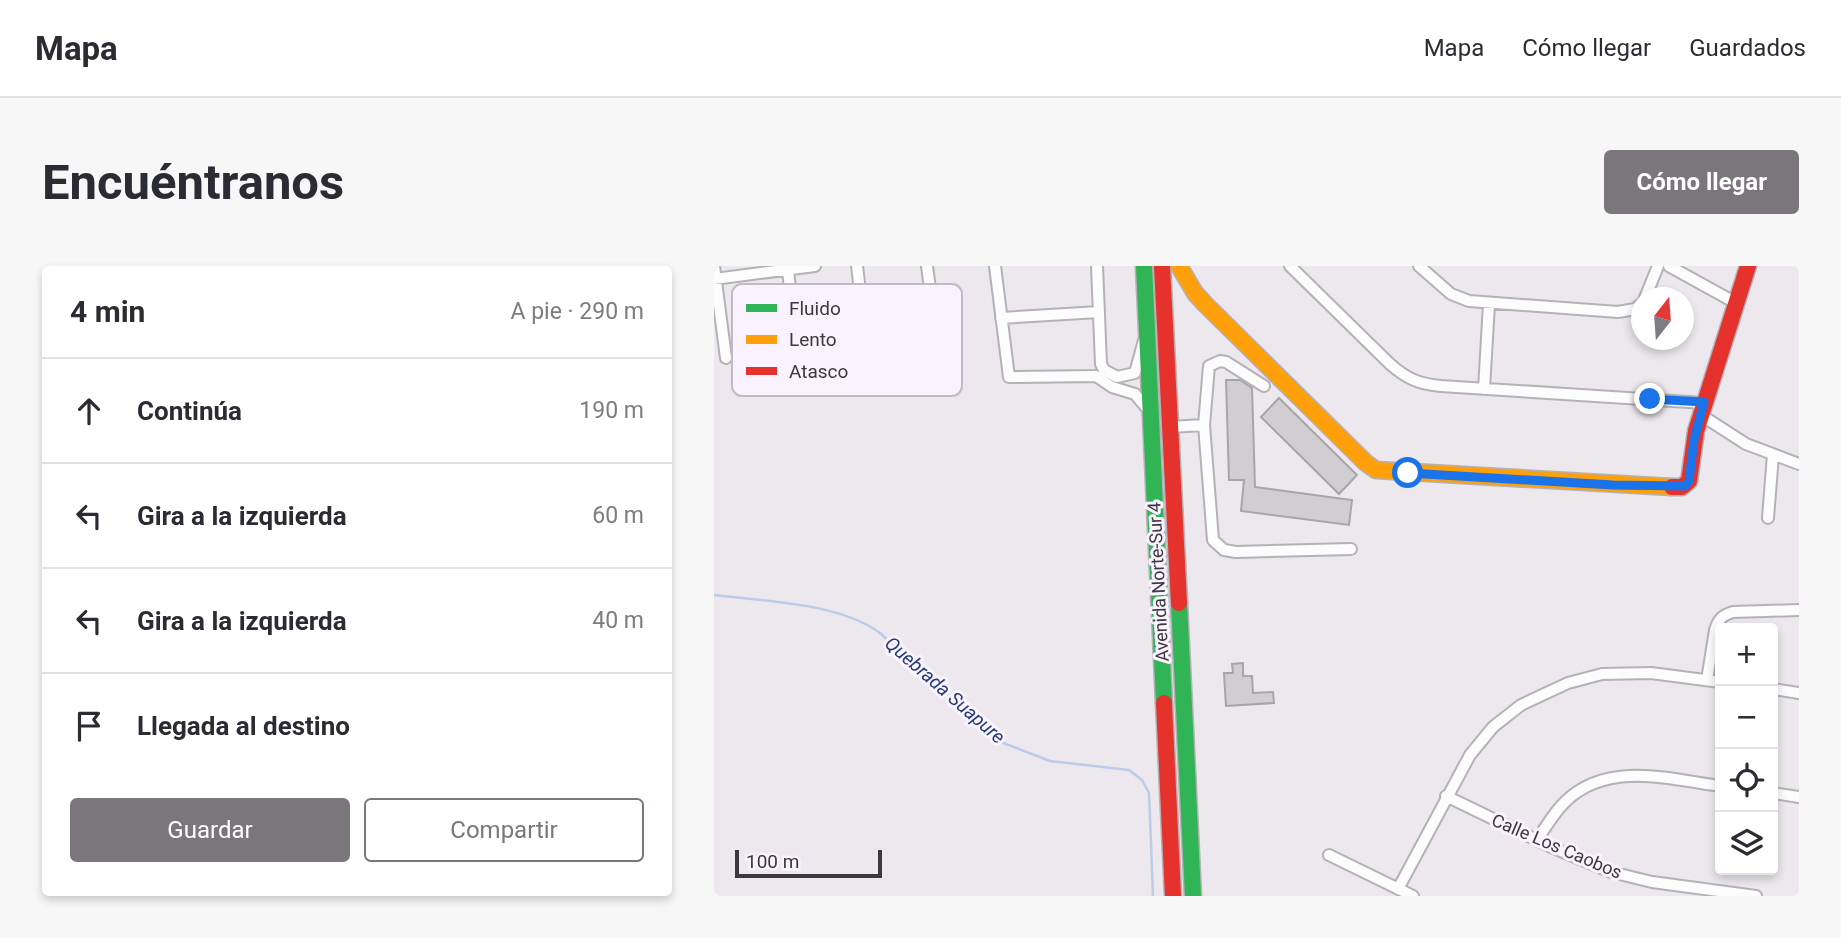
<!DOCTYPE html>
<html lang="es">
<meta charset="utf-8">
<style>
:root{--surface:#fff;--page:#f7f7f7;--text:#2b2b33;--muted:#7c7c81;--line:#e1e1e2;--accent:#7a767c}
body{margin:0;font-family:Roboto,sans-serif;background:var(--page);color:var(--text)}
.controls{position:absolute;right:21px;bottom:21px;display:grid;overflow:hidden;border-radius:7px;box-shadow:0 4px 10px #0003}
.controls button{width:63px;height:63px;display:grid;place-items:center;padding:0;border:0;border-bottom:2px solid var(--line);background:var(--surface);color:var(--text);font:35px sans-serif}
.compass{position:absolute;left:917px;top:21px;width:63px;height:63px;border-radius:50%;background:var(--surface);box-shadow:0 4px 10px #0003;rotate:17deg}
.scale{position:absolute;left:21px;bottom:18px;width:147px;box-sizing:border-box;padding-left:7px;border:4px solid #3c393e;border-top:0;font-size:19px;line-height:24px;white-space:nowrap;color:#3c393e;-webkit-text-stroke:5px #faf2ff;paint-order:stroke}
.stop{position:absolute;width:21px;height:21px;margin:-16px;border:5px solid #1a73e8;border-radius:50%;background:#fff}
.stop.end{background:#1a73e8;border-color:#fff;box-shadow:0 2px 7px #0008}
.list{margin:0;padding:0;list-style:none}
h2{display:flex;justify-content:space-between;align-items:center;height:91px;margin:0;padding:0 28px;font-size:30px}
h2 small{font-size:23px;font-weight:400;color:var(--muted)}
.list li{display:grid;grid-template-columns:46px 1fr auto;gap:21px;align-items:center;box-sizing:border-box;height:105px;padding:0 28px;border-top:2px solid var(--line)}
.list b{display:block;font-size:26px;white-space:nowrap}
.list em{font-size:23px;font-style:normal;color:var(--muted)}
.actions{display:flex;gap:14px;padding:21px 28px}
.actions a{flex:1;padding:16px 0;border:2px solid var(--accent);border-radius:7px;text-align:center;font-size:24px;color:var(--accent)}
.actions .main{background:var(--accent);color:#fff}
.icon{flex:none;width:38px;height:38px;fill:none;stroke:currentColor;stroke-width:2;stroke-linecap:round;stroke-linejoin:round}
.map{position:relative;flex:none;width:1085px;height:630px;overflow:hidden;border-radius:7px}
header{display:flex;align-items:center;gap:42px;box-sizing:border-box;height:98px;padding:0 35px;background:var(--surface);border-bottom:2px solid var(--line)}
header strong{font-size:33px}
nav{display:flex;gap:38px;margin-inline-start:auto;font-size:24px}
.intro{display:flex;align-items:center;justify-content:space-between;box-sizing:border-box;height:168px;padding:0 42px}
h1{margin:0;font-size:49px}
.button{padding:18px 32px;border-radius:7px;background:var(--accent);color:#fff;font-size:24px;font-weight:700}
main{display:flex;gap:42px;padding:0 42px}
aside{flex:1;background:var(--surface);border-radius:7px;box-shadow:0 4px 10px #0003}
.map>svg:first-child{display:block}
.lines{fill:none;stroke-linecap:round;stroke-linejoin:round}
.stream{stroke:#bdcbea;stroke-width:2.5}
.building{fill:#d1ced2;stroke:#a8a5aa;stroke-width:2}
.street-casing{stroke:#b4b2b6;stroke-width:14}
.fast-casing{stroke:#b4b2b6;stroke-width:19}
.slow-casing{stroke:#b4b2b6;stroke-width:19}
.jam-casing{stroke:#b4b2b6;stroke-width:19}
.street{stroke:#fcfcfc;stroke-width:10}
.fast{stroke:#30b455;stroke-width:16}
.slow{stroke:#ff9f0a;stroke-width:16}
.jam{stroke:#e5322d;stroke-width:16}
.route{stroke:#1a73e8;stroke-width:9}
.labels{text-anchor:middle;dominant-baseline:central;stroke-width:6;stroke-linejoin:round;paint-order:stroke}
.street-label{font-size:18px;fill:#3c393e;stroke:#faf2ff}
.water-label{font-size:19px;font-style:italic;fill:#243d71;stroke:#faf2ff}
.key{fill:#faf2ff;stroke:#c1bac5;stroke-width:2}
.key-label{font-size:19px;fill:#3c393e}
</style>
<header>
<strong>Mapa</strong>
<nav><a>Mapa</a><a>Cómo llegar</a><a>Guardados</a></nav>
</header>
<div class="intro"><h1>Encuéntranos</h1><a class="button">Cómo llegar</a></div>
<main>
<aside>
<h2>4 min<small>A pie · 290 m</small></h2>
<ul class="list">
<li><svg class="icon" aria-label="ahead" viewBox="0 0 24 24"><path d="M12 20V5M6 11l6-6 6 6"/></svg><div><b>Continúa</b></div><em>190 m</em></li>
<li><svg class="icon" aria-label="left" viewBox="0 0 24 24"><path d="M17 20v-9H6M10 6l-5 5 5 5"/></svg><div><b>Gira a la izquierda</b></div><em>60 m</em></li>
<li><svg class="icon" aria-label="left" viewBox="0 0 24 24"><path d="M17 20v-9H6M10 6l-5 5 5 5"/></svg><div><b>Gira a la izquierda</b></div><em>40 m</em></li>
<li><svg class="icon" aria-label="arrive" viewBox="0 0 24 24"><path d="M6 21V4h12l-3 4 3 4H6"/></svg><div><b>Llegada al destino</b></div></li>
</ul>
<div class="actions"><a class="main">Guardar</a><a>Compartir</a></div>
</aside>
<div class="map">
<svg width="1085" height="630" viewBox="0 0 1085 630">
<rect width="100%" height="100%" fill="#ece8ee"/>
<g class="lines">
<path class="stream" d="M0,329c50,6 126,8 166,38l118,108 52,20 79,9 13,10 7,13 4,103"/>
</g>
<path class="building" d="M512,114h14l12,8 3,99 97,13 -3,25 -108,-14 3,-31h-15z
M565,132l78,77 -18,19 -78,-77z
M529,397v13h9l1,17 20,-1 1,11 -48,3 -2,-33h9l-1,-9z"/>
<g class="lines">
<g class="street-casing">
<path id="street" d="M0,0l12,92
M143,0l8,67
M213,0l8,60
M281,0l14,111 87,-1 16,11 23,7 15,18
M383,0l4,98 3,6 13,7 18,-4 9,-33
M576,0l100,98c17,15 29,20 51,22l263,17
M705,0l32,28 18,7 149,11 17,-3 7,-6
M955,0l67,37
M74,4l8,79
M0,13l101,-13
M931,32l13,-32
M287,52l98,-6
M550,120l-38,-24 -6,-1 -11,5 -5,59 9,115 11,10 12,2 115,-3
M770,123l5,-85
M987,149l45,29 53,20
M456,161l34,-2
M1054,252l5,-63
M993,414l8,-50c3,-10 7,-15 18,-18l66,-2
M1059,423l26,4
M1059,527l26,4
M732,530l105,51 60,25 41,10 104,14
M823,574c9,-13 17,-28 29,-39 42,-40 104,-22 154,-15
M615,589l84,41
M684,623l72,-134 23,-28 28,-22 47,-22 34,-9 49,-1 69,9"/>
</g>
<g class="fast-casing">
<path id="fast" d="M430,0l20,437
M465,337l14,293"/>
</g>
<g class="slow-casing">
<path id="slow" d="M465,0l16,27 10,11 161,159 10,7 296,17"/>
</g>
<g class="jam-casing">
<path id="jam" d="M448,0l17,337
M958,221h10l7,-6 7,-50 52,-165
M450,437l9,193"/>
</g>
<use href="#street" class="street"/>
<use href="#fast" class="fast"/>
<use href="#slow" class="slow"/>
<use href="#jam" class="jam"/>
</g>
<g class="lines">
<path class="route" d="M694,207l205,12 72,1 4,-5 5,-41 10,-38 -54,-3"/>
</g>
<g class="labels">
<g class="street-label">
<text transform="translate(444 316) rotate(-93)">Avenida Norte-Sur 4</text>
<text transform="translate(843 580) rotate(23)">Calle Los Caobos</text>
</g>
<g class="water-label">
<text transform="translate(231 424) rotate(41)">Quebrada Suapure</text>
</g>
</g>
<rect x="18" y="18" width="230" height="112" rx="10" class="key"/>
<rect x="32" y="38" width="31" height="8" fill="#30b455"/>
<rect x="32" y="69" width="31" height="9" fill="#ff9f0a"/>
<rect x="32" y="101" width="31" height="8" fill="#e5322d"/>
<g class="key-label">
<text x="75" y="49">Fluido</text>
<text x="75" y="80">Lento</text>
<text x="75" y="112">Atasco</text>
</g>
</svg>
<div class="controls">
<button>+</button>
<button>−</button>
<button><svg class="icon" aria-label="locate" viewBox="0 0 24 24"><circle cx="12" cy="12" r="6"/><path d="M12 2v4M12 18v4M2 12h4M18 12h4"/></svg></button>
<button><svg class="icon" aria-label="layers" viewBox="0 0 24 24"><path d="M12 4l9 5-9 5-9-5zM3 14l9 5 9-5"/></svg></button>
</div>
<svg class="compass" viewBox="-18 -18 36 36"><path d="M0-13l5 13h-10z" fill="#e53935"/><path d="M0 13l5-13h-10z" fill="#7c7c81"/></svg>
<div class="scale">100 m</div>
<div class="stop" style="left:694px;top:207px"></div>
<div class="stop end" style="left:936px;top:133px"></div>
</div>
</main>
